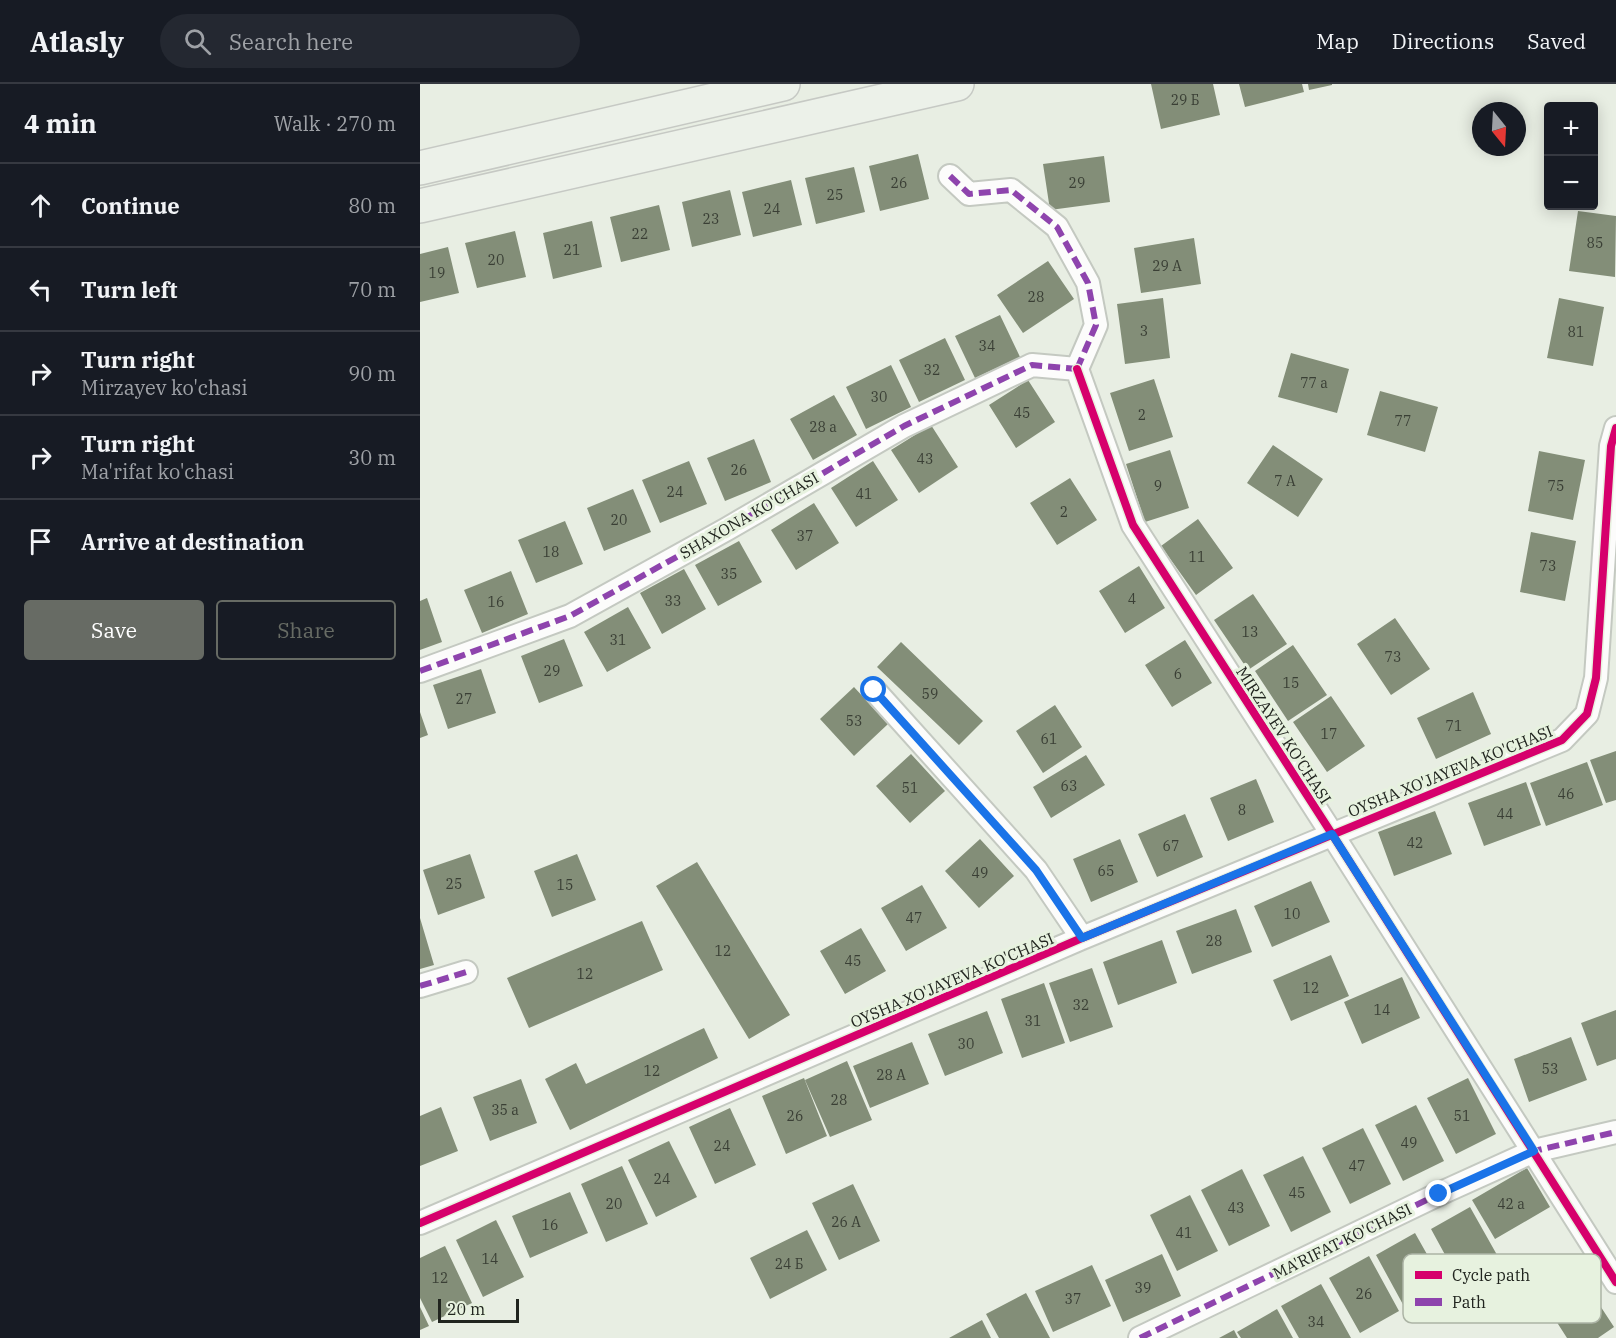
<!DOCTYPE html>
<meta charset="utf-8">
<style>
:root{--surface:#171b24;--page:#242831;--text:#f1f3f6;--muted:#9ea1a6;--line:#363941;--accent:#676b64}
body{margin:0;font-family:"IBM Plex Serif",serif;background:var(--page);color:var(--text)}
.controls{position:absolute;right:18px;top:18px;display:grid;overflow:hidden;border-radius:6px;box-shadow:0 3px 15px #0003}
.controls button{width:54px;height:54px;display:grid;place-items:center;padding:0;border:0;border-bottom:2px solid var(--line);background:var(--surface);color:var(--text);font:30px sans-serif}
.compass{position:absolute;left:1052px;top:18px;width:54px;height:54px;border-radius:50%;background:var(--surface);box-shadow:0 3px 15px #0003;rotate:162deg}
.scale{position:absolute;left:18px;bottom:15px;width:81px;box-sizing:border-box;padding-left:6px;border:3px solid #21251f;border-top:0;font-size:16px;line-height:21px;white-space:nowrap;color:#21251f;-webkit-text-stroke:4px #e7f2df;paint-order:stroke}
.stop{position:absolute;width:18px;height:18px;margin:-14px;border:4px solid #1a73e8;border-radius:50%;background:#fff}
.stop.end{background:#1a73e8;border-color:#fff;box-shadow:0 2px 6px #0008}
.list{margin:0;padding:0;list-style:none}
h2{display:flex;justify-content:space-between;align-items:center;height:78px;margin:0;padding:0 24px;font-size:26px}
h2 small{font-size:20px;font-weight:400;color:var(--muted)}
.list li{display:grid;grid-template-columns:39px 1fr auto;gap:18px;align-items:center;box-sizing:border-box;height:84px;padding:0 24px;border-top:2px solid var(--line)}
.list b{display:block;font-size:22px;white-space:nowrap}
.list p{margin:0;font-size:20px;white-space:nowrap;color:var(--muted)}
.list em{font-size:20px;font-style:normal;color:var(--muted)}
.actions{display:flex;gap:12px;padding:18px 24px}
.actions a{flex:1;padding:14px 0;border:2px solid var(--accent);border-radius:6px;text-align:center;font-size:21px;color:var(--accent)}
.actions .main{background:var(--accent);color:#fff}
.icon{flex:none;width:33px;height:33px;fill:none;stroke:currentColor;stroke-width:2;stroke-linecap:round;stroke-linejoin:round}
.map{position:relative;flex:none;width:1196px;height:1254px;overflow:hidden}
header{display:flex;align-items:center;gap:36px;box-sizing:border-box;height:84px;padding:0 30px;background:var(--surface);border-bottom:2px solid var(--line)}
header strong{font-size:28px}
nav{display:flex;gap:33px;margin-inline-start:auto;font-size:21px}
.search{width:420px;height:54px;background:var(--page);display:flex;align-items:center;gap:15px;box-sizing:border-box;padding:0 21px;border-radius:33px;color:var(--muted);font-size:22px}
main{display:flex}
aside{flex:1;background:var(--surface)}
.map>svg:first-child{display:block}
.building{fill:#838e78}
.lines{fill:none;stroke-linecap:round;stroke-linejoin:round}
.minor-casing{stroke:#c4c9c1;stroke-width:26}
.primary-casing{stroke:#c6c9c4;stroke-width:36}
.minor{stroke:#fcfcfb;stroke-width:22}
.primary{stroke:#ecf1e9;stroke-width:33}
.quiet{stroke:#8e44ad;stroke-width:6;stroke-dasharray:12 6;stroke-linecap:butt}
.cycleway-casing{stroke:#e7f2df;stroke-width:11}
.cycleway{stroke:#d6006c;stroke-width:8}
.route{stroke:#1a73e8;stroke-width:8}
.labels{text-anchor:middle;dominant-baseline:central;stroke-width:6;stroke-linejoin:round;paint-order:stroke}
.number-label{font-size:14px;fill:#3a3f35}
.street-label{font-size:16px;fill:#21251f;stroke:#e7f2df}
.key{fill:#e7f2df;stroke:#acb4a5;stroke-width:1.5}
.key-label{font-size:16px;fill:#21251f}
</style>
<header>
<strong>Atlasly</strong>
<div class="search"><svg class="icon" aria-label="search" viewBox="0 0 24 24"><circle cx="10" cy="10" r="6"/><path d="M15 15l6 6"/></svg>Search here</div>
<nav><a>Map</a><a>Directions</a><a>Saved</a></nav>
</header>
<main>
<aside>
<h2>4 min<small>Walk · 270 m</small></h2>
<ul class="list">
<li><svg class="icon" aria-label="ahead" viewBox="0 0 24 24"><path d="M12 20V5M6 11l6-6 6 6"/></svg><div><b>Continue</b></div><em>80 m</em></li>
<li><svg class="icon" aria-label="left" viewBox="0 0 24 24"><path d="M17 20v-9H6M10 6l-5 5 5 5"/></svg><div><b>Turn left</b></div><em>70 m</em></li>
<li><svg class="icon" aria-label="right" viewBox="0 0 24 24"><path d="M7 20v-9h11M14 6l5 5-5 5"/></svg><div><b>Turn right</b><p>Mirzayev ko'chasi</p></div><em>90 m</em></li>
<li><svg class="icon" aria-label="right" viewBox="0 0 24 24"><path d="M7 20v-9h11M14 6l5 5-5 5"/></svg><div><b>Turn right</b><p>Ma'rifat ko'chasi</p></div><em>30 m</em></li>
<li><svg class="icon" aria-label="arrive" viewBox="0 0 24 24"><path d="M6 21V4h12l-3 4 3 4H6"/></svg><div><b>Arrive at destination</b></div></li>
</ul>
<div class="actions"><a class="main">Save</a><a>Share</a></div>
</aside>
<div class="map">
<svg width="1196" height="1254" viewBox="0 0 1196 1254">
<rect width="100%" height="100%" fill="#e8eee3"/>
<path class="building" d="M731,0h62l7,31 -59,14z
M819,0h63l2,8 -59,15z
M888,0h24v1l-23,5z
M498,70l11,45 -49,12 -11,-45z
M684,72l6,46 -60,8 -7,-46z
M434,83l11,45 -49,12 -11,-46z
M371,96l11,45 -49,12 -11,-45z
M310,106l11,45 -49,12 -10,-45z
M239,121l11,45 -49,12 -11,-45z
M1158,127l38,5 -1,61 -46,-6z
M172,137l10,46 -49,12 -10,-46z
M95,147l11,46 -49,11 -12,-45z
M774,154l7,46 -60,9 -7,-45z
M28,163l11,46 -39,9v-48z
M628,177l26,38 -51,34 -26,-38z
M743,214l7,60 -45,6 -8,-60z
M1139,214l45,9 -11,59 -46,-8z
M580,231l20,42 -45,21 -20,-42z
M525,254l20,42 -46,22 -20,-42z
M871,269l58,16 -12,44 -59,-16z
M471,281l20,42 -45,22 -20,-42z
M734,295l19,58 -44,14 -19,-58z
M608,296l27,42 -39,26 -27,-43z
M960,307l58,16 -13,45 -58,-17z
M414,311l23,40 -44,25 -23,-41z
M511,341l27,42 -39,26 -28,-43z
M334,355l17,43 -46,19 -18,-43z
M853,361l50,34 -25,38 -51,-34z
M750,366l19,58 -44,14 -19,-58z
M1119,367l46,9 -12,60 -45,-9z
M269,377l18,43 -47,19 -18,-43z
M453,377l25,39 -42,27 -25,-39z
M650,394l27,42 -40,25 -27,-42z
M213,405l18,43 -47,19 -17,-43z
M394,419l25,40 -43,27 -25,-40z
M778,435l35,49 -37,27 -35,-49z
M145,437l18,43 -47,19 -18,-43z
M1111,448l45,9 -11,60 -45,-9z
M319,457l23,41 -44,24 -23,-41z
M719,482l26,42 -40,25 -26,-42z
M264,485l22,40 -44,25 -22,-41z
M91,487l17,43 -46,19 -18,-43z
M833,510l34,50 -39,26 -34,-50z
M7,514l15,44 -22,8v-49z
M208,523l23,41 -44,24 -23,-40z
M975,534l35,51 -39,26 -34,-51z
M144,555l19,47 -44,17 -18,-47z
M765,556l27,43 -40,24 -27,-42z
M481,558l82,79 -24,24 -82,-78z
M873,561l34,50 -39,26 -33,-50z
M61,585l15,44 -48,16 -15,-44z
M434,603l34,37 -34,32 -34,-37z
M1053,608l18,42 -55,25 -19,-41z
M911,612l34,50 -38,26 -34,-50z
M635,621l27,42 -39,26 -27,-42z
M0,628l8,23 -8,3z
M1196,667v49l-10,3 -16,-43z
M491,670l34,37 -35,32 -34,-37z
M666,671l19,30 -54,33 -18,-31z
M1167,678l16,43 -57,21 -16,-43z
M836,695l18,43 -46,19 -18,-43z
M1106,698l15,43 -57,21 -16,-43z
M1015,727l17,43 -58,22 -16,-44z
M765,730l18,43 -46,20 -19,-43z
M560,755l34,37 -35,32 -34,-37z
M700,755l18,43 -47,20 -18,-43z
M50,770l15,44 -47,17 -15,-45z
M157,770l19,46 -44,17 -18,-46z
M277,778l93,153 -41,24 -93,-153z
M891,797l19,41 -58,25 -18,-41z
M502,801l25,43 -41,23 -25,-43z
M816,825l16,43 -60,22 -16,-43z
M0,834l14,47 -14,4z
M222,837l21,49 -134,58 -22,-50z
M441,844l25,43 -41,23 -25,-43z
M742,856l15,43 -59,22 -15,-43z
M911,871l18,41 -58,25 -18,-41z
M672,884l21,59 -43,15 -21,-59z
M982,893l18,41 -58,26 -18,-42z
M624,899l21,60 -43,15 -21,-59z
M1196,926v49l-19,7 -16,-43z
M567,927l16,42 -58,23 -17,-42z
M284,944l14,30 -148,72 -25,-51 31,-16 10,21z
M1151,953l16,43 -58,22 -15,-43z
M492,958l17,42 -59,24 -17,-42z
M427,977l25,59 -42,17 -25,-57z
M384,994l23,58 -41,18 -24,-58z
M1048,994l28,56 -40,20 -29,-56z
M101,995l16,44 -47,18 -17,-44z
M996,1021l28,56 -41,20 -28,-56z
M21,1023l17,44 -38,15v-50z
M310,1024l26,57 -41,19 -26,-57z
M943,1044l28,56 -41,20 -28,-56z
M249,1057l28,56 -41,20 -28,-57z
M883,1072l28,56 -40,20 -28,-57z
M202,1082l26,58 -42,18 -25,-58z
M1107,1084l23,39 -55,32 -23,-39z
M822,1085l28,57 -41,20 -28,-56z
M433,1100l27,57 -41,19 -27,-57z
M150,1108l18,41 -58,25 -18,-42z
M770,1111l28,56 -41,20 -27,-56z
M1050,1123l31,55 -40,22 -30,-55z
M76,1136l28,57 -41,20 -27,-57z
M387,1146l20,40 -57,29 -20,-41z
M995,1149l31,55 -40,22 -30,-55z
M25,1162l27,57 -40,19 -12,-24v-40z
M742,1170l19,42 -58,26 -18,-42z
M949,1172l30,55 -39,22 -31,-55z
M672,1181l19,41 -58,26 -18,-41z
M1160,1191l34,52 -16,11h-31l-25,-39z
M901,1200l30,54h-52l-18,-32z
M606,1209l24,45h-51l-13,-24z
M0,1223l9,19 -9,4z
M857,1225l16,29h-52l-4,-6z
M562,1236l9,18h-42z
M814,1246l4,8h-19z"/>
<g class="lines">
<g class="minor-casing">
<path id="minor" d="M530,92l19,18 42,-4 46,37 31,56 8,42 -19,44
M657,285l56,156 199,309 284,448
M0,587l150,-55 157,-87 177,-103 128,-61 45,4
M454,606l162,180 46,68
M0,902l46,-14
M0,1139l662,-285 480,-198 25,-26 9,-36 15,-232 5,-18
M720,1254l299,-144 95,-43 82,-19"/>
</g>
<g class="primary-casing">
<path id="primary" d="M0,84l363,-84
M0,122l537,-122"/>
</g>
<use href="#minor" class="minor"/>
<use href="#primary" class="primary"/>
<path class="quiet" d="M530,92l19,18 42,-4 46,37 31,56 8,42 -19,44
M0,587l150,-55 157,-87 177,-103 128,-61 45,4
M454,606l162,180 46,68
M0,902l46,-14
M720,1254l299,-144 95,-43 82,-19"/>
<g class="cycleway-casing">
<path id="cycleway" d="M657,285l56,156 199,309 284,448
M0,1139l662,-285 480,-198 25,-26 9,-36 15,-232 5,-18"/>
</g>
<use href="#cycleway" class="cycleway"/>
</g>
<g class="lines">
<path class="route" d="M454,606l162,180 46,68 250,-104 202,317 -95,43"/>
</g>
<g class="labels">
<g class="number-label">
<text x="765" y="16">29 Б</text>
<text x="479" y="99">26</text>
<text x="657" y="99">29</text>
<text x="415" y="111">25</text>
<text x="352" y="125">24</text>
<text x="291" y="135">23</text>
<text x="220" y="150">22</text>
<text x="1175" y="159">85</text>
<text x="152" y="166">21</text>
<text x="76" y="176">20</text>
<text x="747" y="182">29 А</text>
<text x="17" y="189">19</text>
<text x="616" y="213">28</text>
<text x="724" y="247">3</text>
<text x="1156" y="248">81</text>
<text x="567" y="262">34</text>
<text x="512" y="286">32</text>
<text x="894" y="299">77 а</text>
<text x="459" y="313">30</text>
<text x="602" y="329">45</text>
<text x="722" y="331">2</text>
<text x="983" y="337">77</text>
<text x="403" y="343">28 а</text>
<text x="505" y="375">43</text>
<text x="319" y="386">26</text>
<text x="865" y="397">7 А</text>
<text x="738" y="402">9</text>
<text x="1136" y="402">75</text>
<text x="255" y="408">24</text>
<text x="444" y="410">41</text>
<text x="644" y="428">2</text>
<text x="199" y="436">20</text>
<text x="385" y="452">37</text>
<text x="131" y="468">18</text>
<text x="777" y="473">11</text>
<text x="1128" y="482">73</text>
<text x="309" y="490">35</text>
<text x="712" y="515">4</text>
<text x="253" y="517">33</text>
<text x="76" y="518">16</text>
<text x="830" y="548">13</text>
<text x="198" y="556">31</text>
<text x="973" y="573">73</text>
<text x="132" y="587">29</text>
<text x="758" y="590">6</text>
<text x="871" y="599">15</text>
<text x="510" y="610">59</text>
<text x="44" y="615">27</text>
<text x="434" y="637">53</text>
<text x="1034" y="642">71</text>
<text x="909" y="650">17</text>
<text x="629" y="655">61</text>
<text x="649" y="702">63</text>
<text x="490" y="704">51</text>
<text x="1146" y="710">46</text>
<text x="822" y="726">8</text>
<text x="1085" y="730">44</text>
<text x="995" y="759">42</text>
<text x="751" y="762">67</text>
<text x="686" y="787">65</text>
<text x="560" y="789">49</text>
<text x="34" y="800">25</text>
<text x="145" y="801">15</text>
<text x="872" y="830">10</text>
<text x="494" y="834">47</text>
<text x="794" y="857">28</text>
<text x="303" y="867">12</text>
<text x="433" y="877">45</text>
<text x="165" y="890">12</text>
<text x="891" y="904">12</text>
<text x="661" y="921">32</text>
<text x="962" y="926">14</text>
<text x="613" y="937">31</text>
<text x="546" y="960">30</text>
<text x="1130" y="985">53</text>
<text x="232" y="987">12</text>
<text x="471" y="991">28 А</text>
<text x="419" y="1016">28</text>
<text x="85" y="1026">35 а</text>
<text x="375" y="1032">26</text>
<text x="1042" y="1032">51</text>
<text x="989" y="1059">49</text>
<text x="302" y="1062">24</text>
<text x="937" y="1082">47</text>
<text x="242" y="1095">24</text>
<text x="877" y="1109">45</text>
<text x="194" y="1120">20</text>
<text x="1091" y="1120">42 а</text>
<text x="816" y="1124">43</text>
<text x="426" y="1138">26 А</text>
<text x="130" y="1141">16</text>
<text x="764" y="1149">41</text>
<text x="70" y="1175">14</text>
<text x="369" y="1180">24 Б</text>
<text x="20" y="1194">12</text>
<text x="723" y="1204">39</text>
<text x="944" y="1210">26</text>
<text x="653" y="1215">37</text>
<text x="896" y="1238">34</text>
</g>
<g class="street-label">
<text transform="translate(329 431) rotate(-30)">SHAXONA KO'CHASI</text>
<text transform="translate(864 651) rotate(57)">MIRZAYEV KO'CHASI</text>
<text transform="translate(1030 687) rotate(-22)">OYSHA XO'JAYEVA KO'CHASI</text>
<text transform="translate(532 896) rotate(-23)">OYSHA XO'JAYEVA KO'CHASI</text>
<text transform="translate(922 1157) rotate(-26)">MA'RIFAT KO'CHASI</text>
</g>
</g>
<rect x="983" y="1170" width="198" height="69" rx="9" class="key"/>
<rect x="995" y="1187" width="27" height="8" fill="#d6006c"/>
<rect x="995" y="1214" width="27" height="8" fill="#8e44ad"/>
<g class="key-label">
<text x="1032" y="1197">Cycle path</text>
<text x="1032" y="1224">Path</text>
</g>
</svg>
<div class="controls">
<button>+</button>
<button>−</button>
</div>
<svg class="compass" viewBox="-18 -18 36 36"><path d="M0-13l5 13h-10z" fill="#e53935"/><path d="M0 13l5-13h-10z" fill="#9ea1a6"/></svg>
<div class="scale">20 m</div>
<div class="stop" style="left:454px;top:606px"></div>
<div class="stop end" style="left:1019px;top:1110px"></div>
</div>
</main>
